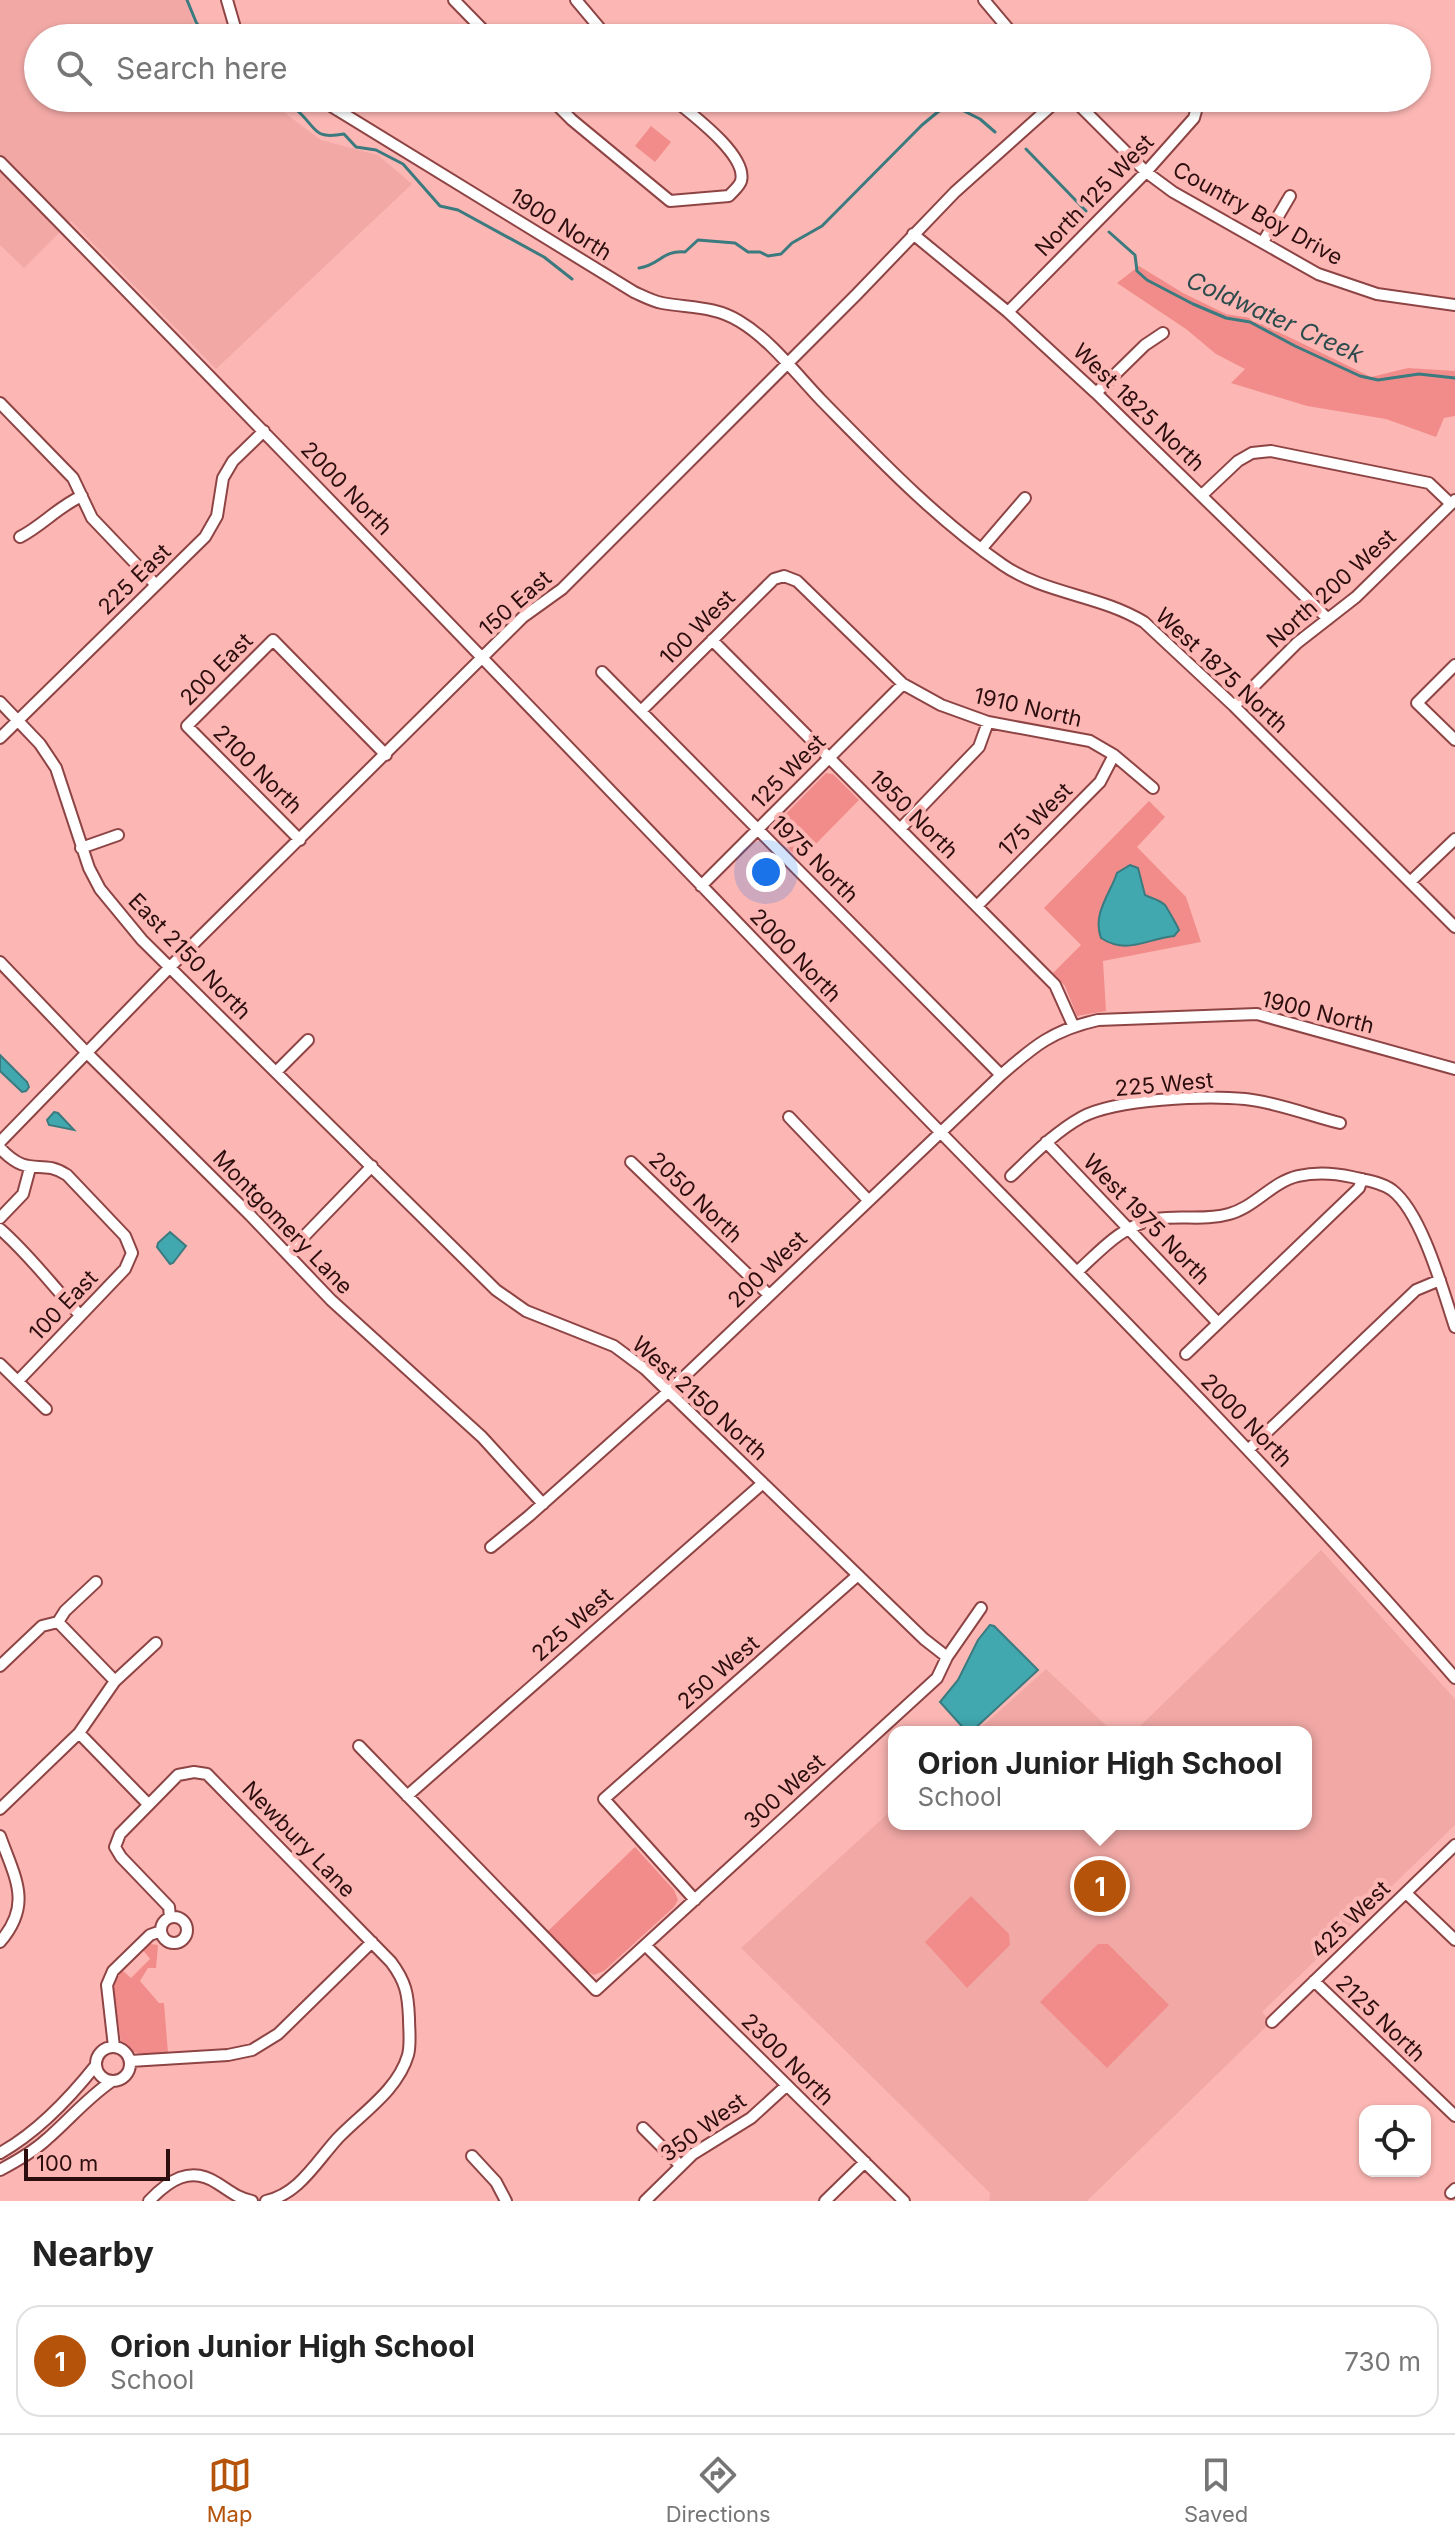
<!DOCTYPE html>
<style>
:root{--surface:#fff;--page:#f6f6f6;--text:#222;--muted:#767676;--line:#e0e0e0;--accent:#b45309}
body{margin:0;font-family:Inter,sans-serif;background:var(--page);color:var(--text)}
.controls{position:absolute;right:24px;bottom:24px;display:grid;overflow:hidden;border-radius:16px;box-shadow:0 2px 6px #0004}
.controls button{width:72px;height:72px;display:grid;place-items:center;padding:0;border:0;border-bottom:2px solid var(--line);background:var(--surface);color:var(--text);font:40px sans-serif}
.scale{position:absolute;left:24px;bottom:20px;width:146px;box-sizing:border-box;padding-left:8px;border:4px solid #2c0e0e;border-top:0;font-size:22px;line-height:28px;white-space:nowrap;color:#2c0e0e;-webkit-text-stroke:6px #fcb7b4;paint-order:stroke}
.you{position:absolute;left:766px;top:872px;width:28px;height:28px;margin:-20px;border:6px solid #fff;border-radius:50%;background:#1a73e8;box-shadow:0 0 0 12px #1a73e833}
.badge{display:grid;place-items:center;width:52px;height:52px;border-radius:50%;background:var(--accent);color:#fff;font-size:26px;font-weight:700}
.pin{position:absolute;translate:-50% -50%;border:4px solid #fff;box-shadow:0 2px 8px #0006}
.popup{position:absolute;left:888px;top:1726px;width:424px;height:104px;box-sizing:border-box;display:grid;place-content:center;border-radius:16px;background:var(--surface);filter:drop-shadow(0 2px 6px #0005);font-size:26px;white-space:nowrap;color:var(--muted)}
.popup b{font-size:30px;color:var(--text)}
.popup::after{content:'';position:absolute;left:50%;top:100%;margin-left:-16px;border:16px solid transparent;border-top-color:var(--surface)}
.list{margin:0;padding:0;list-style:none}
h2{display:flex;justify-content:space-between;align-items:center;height:104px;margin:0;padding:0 32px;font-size:34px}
h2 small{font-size:26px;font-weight:400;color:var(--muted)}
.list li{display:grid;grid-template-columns:52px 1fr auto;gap:24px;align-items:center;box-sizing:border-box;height:112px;margin:0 16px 16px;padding:0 16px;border:2px solid var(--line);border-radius:24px}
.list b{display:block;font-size:30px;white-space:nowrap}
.list p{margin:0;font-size:26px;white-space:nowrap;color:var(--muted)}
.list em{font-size:26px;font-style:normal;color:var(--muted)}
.icon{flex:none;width:44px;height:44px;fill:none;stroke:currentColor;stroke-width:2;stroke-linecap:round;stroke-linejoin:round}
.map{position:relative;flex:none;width:1455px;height:2201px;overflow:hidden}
.search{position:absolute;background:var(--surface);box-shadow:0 2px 6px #0004;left:24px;right:24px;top:24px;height:88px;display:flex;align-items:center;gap:20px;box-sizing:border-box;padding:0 28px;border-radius:44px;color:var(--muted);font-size:30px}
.sheet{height:232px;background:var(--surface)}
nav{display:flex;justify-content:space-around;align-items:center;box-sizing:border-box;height:112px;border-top:2px solid var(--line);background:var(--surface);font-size:22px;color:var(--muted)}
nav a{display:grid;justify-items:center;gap:4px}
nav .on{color:var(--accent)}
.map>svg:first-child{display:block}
.built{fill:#f2a9a6}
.green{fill:#f18c8a}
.water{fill:#41a8af;stroke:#3b7a7f;stroke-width:2}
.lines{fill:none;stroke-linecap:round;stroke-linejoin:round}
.stream{stroke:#3b7a7f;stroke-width:3}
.minor-casing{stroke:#8e4444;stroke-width:14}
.minor{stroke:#fff;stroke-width:10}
.labels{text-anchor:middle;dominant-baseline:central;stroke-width:8;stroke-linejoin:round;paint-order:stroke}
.street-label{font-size:22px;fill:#2c0e0e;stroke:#fcb7b4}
.water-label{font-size:24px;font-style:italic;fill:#2b4b4d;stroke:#fcb7b4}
</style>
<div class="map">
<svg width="1455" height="2201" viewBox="0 0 1455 2201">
<rect width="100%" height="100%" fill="#fcb7b4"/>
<path class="built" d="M0,0h186l11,34 4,4h-163v60h227l56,42 57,15 34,29 -196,185 -145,-148 -47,47 -24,-23z
M1321,1550l134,149v126l-193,187 9,10 -184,179h-98l1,-8 -249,-245 153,-140v16h412v-92h-172z
M1046,1669l67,63h-137z"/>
<path class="green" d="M651,126l20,16 -16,20 -20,-16z
M1139,266l44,27 43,21 24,4 121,59 37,-9 47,3v45l-11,2 -8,19 -50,-18 -79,-13 -76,-23 14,-14 -29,-15 -30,-25 -69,-46z
M826,773l7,1 26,26 -59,60 -27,-27v-6z
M1149,801l16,16 -28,30 49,50 15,45 -98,19 3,50 -29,5 -12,-30 -12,-13 28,-28 -37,-37z
M635,1847l39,43 4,10 -4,7 -70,64 -10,4 -11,-6 -36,-37z
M971,1896l38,38 1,11 -43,43 -42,-46z
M150,1944l8,1 -2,23h-8l-8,13 19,22h5l4,50c-19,2 -35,4 -47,-11l-9,-55 10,-17 9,8 19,-19 -7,-9z
M1098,1944h10l61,61 -62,63 -67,-66z"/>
<path class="water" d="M1130,865l8,3 7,27c6,3 15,5 20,10 2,3 12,20 14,25l-5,6c-28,3 -47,19 -73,2 -9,-24 9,-44 16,-65z
M0,1055l27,27 2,5 -3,4 -4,1 -22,-21z
M54,1112l4,1 16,17 -25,-5 -2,-5z
M170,1232l16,14 -13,17 -3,1 -13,-17 1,-4z
M990,1625l4,1 44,44 -67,62h-4l-27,-30 18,-22 20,-40z"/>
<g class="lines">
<path class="stream" d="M187,0l9,22 11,16
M281,98c6,5 14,10 20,16 17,17 14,25 43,20l12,13 20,3 27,14 37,42 18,4 86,47 28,22
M1026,149l60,62
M1109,232l26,23 2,16 10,9 46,24 33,14 24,4 45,24 65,30 18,4 41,-6 36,4
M639,268c21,-3 23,-18 46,-16l13,-12 37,3 13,9h12l8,4 13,-2 11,-11 30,-17 100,-101 17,-14 15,-5 26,13 15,13"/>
<g class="minor-casing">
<path id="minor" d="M227,0l11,38
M454,0l37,38
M576,0l32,38
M984,0l32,38
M1139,38l4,-2
M318,98l316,194c9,4 18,9 28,11 27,5 53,3 77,18 32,19 57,53 83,80 57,58 114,118 181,164 42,29 97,30 141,57l90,84 221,221
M550,98l22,22 98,81 59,-5c4,-5 10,-9 12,-15 7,-26 -51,-68 -69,-83
M1072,98l74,74 27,20 145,82 59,20 78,11
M337,110l7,-12
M0,162c282,286 559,576 838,865 208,215 421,425 617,651
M913,234l95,78 88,81 232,226
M1263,242l27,-46
M1008,312l138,-140 48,-54 5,-18
M1096,393l49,-48 18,-12
M0,403l73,75 19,40 64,67
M1202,495l36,-34 14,-8 19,-2 158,32 22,21
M20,537c23,-12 39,-31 62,-41
M982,548l43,-50
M712,640l343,345 18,40
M1455,665l-38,38 38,37
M602,672l399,403
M0,702l40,42 16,24 33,100 11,21 42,51 354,350 30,21 88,35 31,23 279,270 23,18
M1234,706l63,-63 59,-46 99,-97
M641,711l133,-132 10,-3 13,5 106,103 38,21 47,17 102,19 24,14 39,33
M0,738l205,-201 12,-21 6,-38 10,-17 31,-30
M900,829l79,-82 9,-25
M300,840l-113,-114 86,-86 113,115
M81,848l37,-13
M1410,882l45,-43
M701,886l202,-202
M977,906l123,-124 14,-27
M0,962l87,91 163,162 81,85 151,137 61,67
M276,1072l32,-32
M789,1117l79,83
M0,1142l170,-175 353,-350 39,-28 295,-295 98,-102 105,-94
M1046,1142l172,181
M0,1148c30,32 40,9 67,27l58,61 7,17 -7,16 -107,112
M631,1162l137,132
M1011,1176c23,-22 44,-44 71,-59 34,-18 124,-22 163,-18 31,3 66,17 95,24
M0,1218l23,-24 7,-26
M0,1229c30,26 53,58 80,86
M287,1254l85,-88
M1077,1272c24,-22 45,-47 79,-53 24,-4 49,2 73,-5 26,-7 43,-32 69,-38 18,-4 36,-3 54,1 13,3 29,5 40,13 30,23 51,101 63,137
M1186,1354l173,-166 3,-9
M0,1364l46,45
M1248,1450l168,-160 24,-10
M491,1547l38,-31 140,-125 332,-316c33,-29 52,-45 97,-55l159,-6 198,55
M58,1622l57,59
M0,1666l42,-40 16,-4 7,-11 31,-29
M79,1733l69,71
M359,1746l237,244 341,-312 10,-21 34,-49
M407,1796l356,-313
M0,1809l79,-76 36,-52 41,-38
M0,1836c15,42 33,68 0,106
M1406,1893l49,47
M695,1900l-91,-101 254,-224
M161 1930a13 13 0 1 1 26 0a13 13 0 1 1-26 0Z
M170,1917l-1,-10 -48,-50 -6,-10 5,-13 58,-59 16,-3 13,2 184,188c15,20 17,32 18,56 0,12 2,26 -1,37 -10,35 -46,58 -70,83 -22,24 -39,56 -72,63
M645,1945l259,256
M1314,1981l141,135
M1272,2022l183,-177
M114,2047l-7,-62 6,-14 37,-36 11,-4
M96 2064a17 17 0 1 1 34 0a17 17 0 1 1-34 0Z
M130,2061l98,-6 24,-5 26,-16 94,-92
M643,2128l37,37
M0,2153c38,-21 69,-54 96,-88
M472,2156l24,26 10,19
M0,2170c17,-9 33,-18 47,-31 22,-19 40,-41 65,-58
M1451,2193l4,-4
M149,2201c19,-20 41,-36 68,-18 13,8 20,15 35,18
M645,2201l48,-47 58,-36 35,-32
M825,2201l40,-39"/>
</g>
<use href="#minor" class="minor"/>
</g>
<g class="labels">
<g class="street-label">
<text transform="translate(1094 195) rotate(-46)">North 125 West</text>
<text transform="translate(1258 213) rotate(29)">Country Boy Drive</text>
<text transform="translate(561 224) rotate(32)">1900 North</text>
<text transform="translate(1139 407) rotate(44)">West 1825 North</text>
<text transform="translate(347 488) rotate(46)">2000 North</text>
<text transform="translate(134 579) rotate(-44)">225 East</text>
<text transform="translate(1331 588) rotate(-42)">North 200 West</text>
<text transform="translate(515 603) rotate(-41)">150 East</text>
<text transform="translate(697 627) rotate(-45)">100 West</text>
<text transform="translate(216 669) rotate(-45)">200 East</text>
<text transform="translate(1222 670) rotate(43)">West 1875 North</text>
<text transform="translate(1028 707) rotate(13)">1910 North</text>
<text transform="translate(258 769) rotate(45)">2100 North</text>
<text transform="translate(788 771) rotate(-45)">125 West</text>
<text transform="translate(914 814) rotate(45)">1950 North</text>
<text transform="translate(1035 819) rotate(-45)">175 West</text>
<text transform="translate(815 859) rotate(45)">1975 North</text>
<text transform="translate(796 955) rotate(46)">2000 North</text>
<text transform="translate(190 956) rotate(46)">East 2150 North</text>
<text transform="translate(1318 1012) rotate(14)">1900 North</text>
<text transform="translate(1164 1084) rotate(-5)">225 West</text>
<text transform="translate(696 1197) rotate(44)">2050 North</text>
<text transform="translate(1147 1219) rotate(46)">West 1975 North</text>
<text transform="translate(283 1222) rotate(46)">Montgomery Lane</text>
<text transform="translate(767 1269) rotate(-44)">200 West</text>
<text transform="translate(63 1305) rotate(-46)">100 East</text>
<text transform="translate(700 1398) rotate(42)">West 2150 North</text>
<text transform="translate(1247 1420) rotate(46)">2000 North</text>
<text transform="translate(572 1624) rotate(-41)">225 West</text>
<text transform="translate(718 1672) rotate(-41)">250 West</text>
<text transform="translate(784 1791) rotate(-42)">300 West</text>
<text transform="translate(299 1839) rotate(46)">Newbury Lane</text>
<text transform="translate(1350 1919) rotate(-44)">425 West</text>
<text transform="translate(1381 2018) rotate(44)">2125 North</text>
<text transform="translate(788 2059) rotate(45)">2300 North</text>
<text transform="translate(703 2127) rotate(-36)">350 West</text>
</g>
<g class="water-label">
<text transform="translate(1275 317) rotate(24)">Coldwater Creek</text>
</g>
</g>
</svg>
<div class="controls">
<button><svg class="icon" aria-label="locate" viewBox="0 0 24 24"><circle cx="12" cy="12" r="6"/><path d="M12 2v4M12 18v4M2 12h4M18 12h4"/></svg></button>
</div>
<div class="scale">100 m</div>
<div class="you"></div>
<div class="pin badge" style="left:1100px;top:1886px">1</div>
<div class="popup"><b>Orion Junior High School</b>School</div>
<div class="search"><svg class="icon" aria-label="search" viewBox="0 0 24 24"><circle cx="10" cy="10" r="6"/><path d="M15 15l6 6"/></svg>Search here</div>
</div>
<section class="sheet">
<h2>Nearby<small></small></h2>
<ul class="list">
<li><span class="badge">1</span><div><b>Orion Junior High School</b><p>School</p></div><em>730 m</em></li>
</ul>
</section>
<nav>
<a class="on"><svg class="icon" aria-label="map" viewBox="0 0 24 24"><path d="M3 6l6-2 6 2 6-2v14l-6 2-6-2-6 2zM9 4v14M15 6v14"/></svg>Map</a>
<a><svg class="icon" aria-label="directions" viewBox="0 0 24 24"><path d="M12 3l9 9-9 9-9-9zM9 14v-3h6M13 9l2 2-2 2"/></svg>Directions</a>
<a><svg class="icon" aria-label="saved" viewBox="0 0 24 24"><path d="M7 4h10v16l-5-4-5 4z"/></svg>Saved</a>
</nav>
